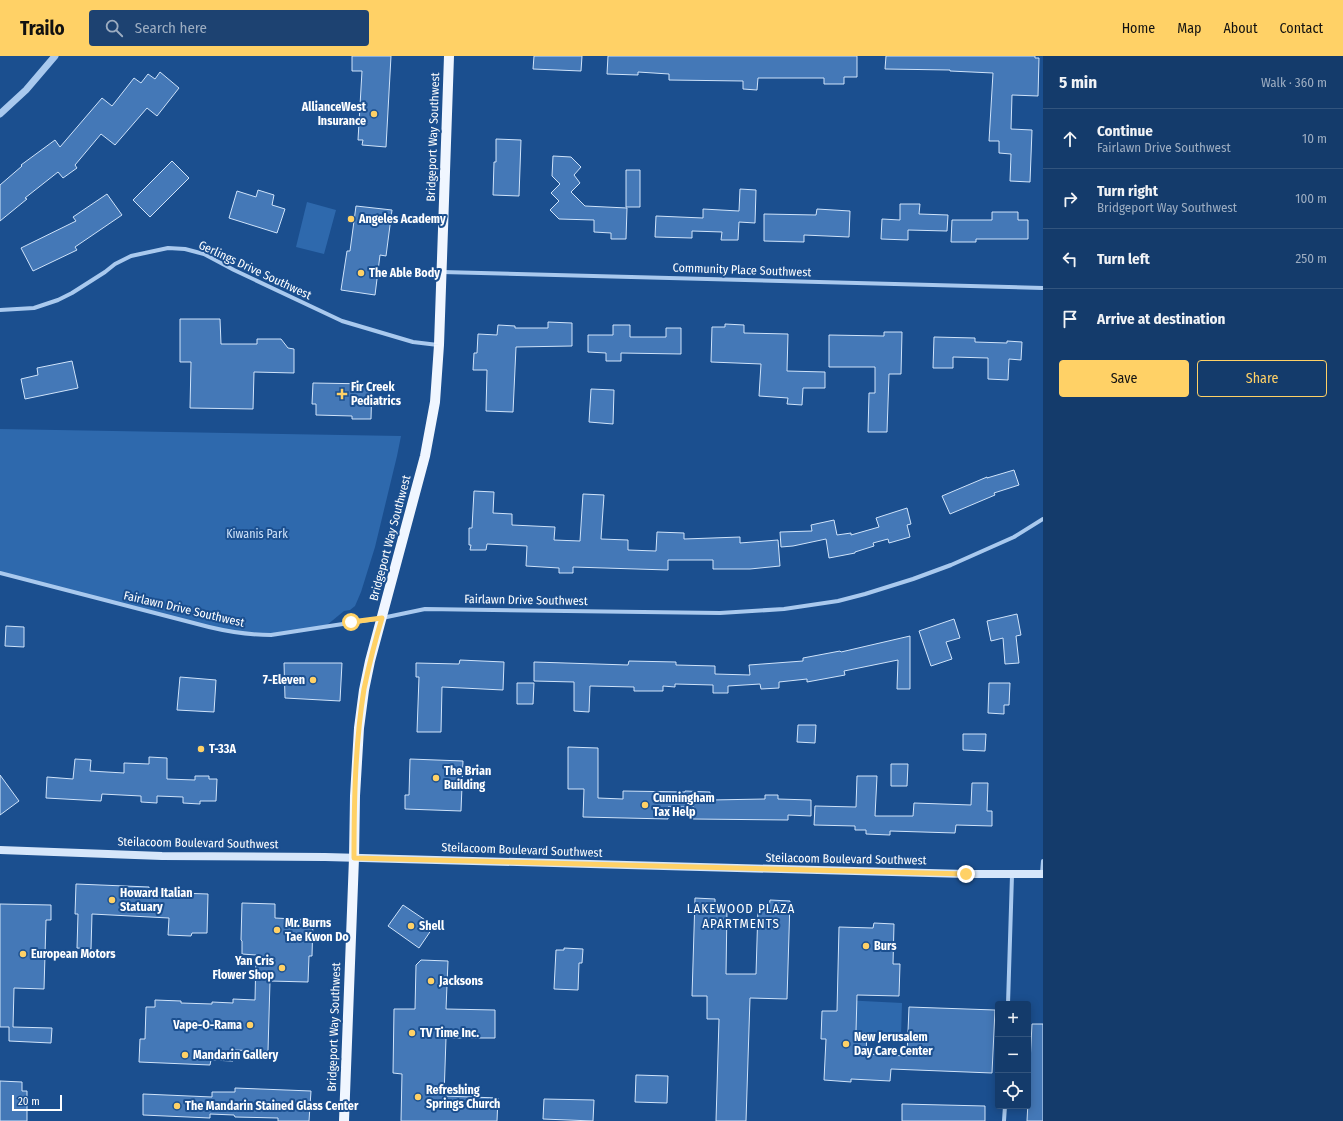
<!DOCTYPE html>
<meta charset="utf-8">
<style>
:root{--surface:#143b6b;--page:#1d4271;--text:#f1f3f6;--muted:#9dadc1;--line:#33557e;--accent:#ffd166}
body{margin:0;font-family:"Fira Sans Condensed",sans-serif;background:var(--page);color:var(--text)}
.controls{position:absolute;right:12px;bottom:12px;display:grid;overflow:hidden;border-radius:4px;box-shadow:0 2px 10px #0003}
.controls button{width:36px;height:36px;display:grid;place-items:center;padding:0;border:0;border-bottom:1px solid var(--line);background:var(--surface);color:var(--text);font:20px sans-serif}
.scale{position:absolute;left:12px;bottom:10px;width:50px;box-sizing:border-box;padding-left:4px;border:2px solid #fff;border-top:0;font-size:11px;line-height:14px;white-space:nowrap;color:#fff;-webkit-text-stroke:3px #1b4f8f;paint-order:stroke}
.stop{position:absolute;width:12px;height:12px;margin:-9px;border:3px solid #ffd166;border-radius:50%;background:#fff}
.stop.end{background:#ffd166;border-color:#fff;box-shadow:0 1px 4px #0008}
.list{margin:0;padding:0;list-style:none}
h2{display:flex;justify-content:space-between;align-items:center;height:52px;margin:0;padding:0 16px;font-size:17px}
h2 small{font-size:13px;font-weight:400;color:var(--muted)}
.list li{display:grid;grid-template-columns:26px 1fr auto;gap:12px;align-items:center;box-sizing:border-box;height:60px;padding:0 16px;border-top:1px solid var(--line)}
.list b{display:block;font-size:15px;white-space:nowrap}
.list p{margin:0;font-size:13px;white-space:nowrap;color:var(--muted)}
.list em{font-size:13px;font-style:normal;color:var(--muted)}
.actions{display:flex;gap:8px;padding:12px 16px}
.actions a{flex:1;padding:9px 0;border:1px solid var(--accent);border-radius:4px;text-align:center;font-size:14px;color:var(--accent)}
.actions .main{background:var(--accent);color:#111}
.icon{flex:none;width:22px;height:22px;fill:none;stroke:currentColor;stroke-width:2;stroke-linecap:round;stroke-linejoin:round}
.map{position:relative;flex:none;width:1043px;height:1065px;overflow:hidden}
header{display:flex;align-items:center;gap:24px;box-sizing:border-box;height:56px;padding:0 20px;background:var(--accent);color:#111}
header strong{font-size:19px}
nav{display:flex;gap:22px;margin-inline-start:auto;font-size:14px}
.search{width:280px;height:36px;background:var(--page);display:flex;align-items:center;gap:10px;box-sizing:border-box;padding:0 14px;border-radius:4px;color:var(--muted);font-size:15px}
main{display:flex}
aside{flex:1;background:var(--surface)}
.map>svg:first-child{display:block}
.green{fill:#2e69ad}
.building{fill:#4478b7;stroke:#cfe3fa}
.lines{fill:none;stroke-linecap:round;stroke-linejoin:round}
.minor{stroke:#a9c9ee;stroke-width:4}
.tertiary{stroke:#a9c9ee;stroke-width:7}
.secondary{stroke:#d6e6fa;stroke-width:8}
.primary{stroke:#f0f6ff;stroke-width:10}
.route{stroke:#ffd166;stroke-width:5}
.poi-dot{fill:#ffd166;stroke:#1b4f8f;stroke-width:1.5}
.labels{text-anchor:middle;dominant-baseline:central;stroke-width:4;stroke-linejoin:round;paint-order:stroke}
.poi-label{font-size:12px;font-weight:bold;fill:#fff;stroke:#1b4f8f;text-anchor:start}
.street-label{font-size:12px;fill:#fff;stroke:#1b4f8f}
.park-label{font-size:12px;fill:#cfe3fa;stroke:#1b4f8f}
.neighbourhood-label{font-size:13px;letter-spacing:1px;fill:#fff;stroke:#1b4f8f}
</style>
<header>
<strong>Trailo</strong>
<div class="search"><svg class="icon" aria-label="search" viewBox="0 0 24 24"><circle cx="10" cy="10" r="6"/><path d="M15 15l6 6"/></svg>Search here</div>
<nav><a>Home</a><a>Map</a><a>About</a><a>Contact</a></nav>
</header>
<main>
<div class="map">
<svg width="1043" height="1065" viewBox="0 0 1043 1065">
<rect width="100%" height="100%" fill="#1b4f8f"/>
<path class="green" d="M307,146l29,8 -12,44 -28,-7z
M0,373l401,7 -4,20 -22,91 -14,45 -6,14 -5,4 -6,1 -17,14 -56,10 -38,-2 -233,-60z
M843,944l59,3 -1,33 -45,-4 1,-20 -14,-1z"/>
<path class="building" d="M352,0h39l-5,91 -24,-2 1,-5h-5l4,-69h-10z
M534,0h48l-1,15 -48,-2z
M608,0h249v21h-13v7h-20v-6h-66l-1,12 -14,-1v-8l-74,-1v-6l-31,-2v3l-31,-1z
M886,0h149v2h4l-1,38 -26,-1 -1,34 21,1 -2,52 -20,-1 1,-27 -12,-1v-12h-10l4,-68 -43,-2v-1l-65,-1z
M160,16l19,16 -22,28 -10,-8 -32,37 -14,-11 -26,31 2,3 -14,10 -5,-6 -33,26 2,1 -27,22v-36l22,-19 -1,-1 34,-25 5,7 42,-49 10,8 22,-28 7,5 7,-9 7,5z
M496,83l25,1 -2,56 -26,-1 1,-33h2z
M553,100l18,1 10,10 -7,8 6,8 -9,9 14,14 42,2 -1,31h-15v-6l-17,-1v-12l-35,-1 -9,-9 9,-9 -8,-8 9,-9 -8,-8z
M172,105l17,17 -39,39 -17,-17z
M626,114h14v37h-14z
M740,133l16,1 -1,33 -16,-1 -1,18h-17l1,-8 -30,-1v7l-37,-1 1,-21 47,2v-9l36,2z
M258,134l16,5 -2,10 13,4 -8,24 -48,-15 8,-27 19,6z
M107,138l15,21 -47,32 2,3 -44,21 -12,-23 55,-27 -3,-4z
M900,148h20l-1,10 29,1 -1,16 -39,-1v10l-27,-1 1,-20 18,1z
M356,150l36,4 -6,46 -6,-1 -5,40 -34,-5 6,-39h3z
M817,153l33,2 -1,26 -45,-2v7l-40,-1v-27l52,1z
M992,156h26v8h10v19h-52v3h-25l1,-22h40z
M180,263h40l1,25h36v-5h24l7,9 6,1v24l-40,-1 -1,37 -63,-1 1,-46h-11z
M548,266l24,1v23l-56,1 -3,65 -27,-1 1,-41h-14l1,-17h3l1,-19 19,1 1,-10 17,1v2h33z
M725,268l19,1v8l44,1 -1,37 38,1v16h-22l-1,17 -15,-1 1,-6 -29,-2 2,-32 -50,-2 1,-35h13z
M613,269h17v12h36v-9h15v26l-60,-1v8h-15v-8l-18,-1v-17h25z
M884,276h18l-1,42h-12l-2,58h-19l1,-39h6v-26h-46v-32l55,1z
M934,281l41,1v4l32,1v-2l15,1 -1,18 -12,-1 -1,21 -20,-1v-21l-35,-1v11h-20z
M72,305l6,27 -53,11 -4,-20 17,-4 -1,-7z
M313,327l59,1 -1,35h-19v-3l-36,-1v-11h-4z
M591,333l23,1 -1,34 -24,-2z
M1014,414l5,15 -25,8 1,2 -45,19 -8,-18 45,-19v1z
M474,435l20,1 -1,21 19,1v11l43,2 -1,13 26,1 3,-47 21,1 -3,44 27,1v10l28,1 1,-19 27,1v6l56,-2v6l38,-3 2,26 -30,3h-37v-9h-45v10l-95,-3v6h-14v-5l-33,-2 1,-20 -40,-2 -1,6h-16l1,-5h-2v-17h3z
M907,452l4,16 -4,1 3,12 -21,6 -1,-4 -15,4 1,3 -19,6v1l-26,5 -3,-19 -33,7 -12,1 -1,-15 32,-1 -1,-6 23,-5 3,15 14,-2v2l28,-8 -3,-9z
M1017,558l4,21 -5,1 3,27 -14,1 -2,-26 -12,3 -4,-20z
M954,563l6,19 -14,4 6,17 -21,7 -12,-35z
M6,570l18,1v20l-19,-1z
M910,580v53h-13l1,-29 -54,11 1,4 -38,7v-3l-28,3v6l-18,1 -1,-5 -32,2v7h-15v-8l-38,-1v3l-12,-1v5h-29v-4l-44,-1 -1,26 -15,-1v-29l-40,-1v-19l94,3 1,-4 47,1v3l39,1v8l35,1 -1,-10 54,-4v-3l37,-7 1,1z
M460,604l44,2 -1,28 -61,-3 -1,45h-24l2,-55h-3v-14l43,1z
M284,607h58l-2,38 -55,-3z
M180,621l36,3 -2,32 -37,-2z
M517,627h17l-1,21h-16z
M989,627h21l-1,22h-5v9l-16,-1z
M798,669h18l-1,18 -18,-1z
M963,678h23l-1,17 -22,-1z
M568,691l30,1v50l25,1v-8l62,1v-1l25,1v8l55,-1v-4h13v4l33,1v16l-23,-1v5l-95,-1 1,-12h-26v12l-85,-2 1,-28h-16z
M149,701l18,1v21l28,1v-4h14v3h8l-1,22h-16v3l-17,-1v-6l-26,-1v7l-16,-1v-6l-39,-2 -1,7 -55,-3 1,-21 26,2 2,-20 16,1 -1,11 34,2v-10l25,1z
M410,703l53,2 -2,50 -56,-2v-14h4z
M891,708h17l-1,22h-16z
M0,719l19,26 -19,14z
M857,720h20l-2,40h38l1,-13 57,2 1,-22h16l-1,28h5v15l-36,-1 -1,8 -65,-2v4l-24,-1v-4h-11v-4l-41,-1 1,-19 41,1z
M76,828l73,3v5l59,2 -1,39h-15l-1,3 -23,-1 1,-17 -77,-4 -1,35 -14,-1 1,-34h-3z
M695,842l20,1v9h12l-1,66h30l2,-66h11l1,-8 20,1 -3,98 -37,-1 -4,123h-30l3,-102h-12v-23h-15z
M242,847l33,1v14l38,2 -1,36h-3l-1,26 -38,-1 -2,70 -37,-1 2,11 -22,-1 -1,5 -71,-3 1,-23h5l1,-32h9v-7l26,1v2l31,1v-2l21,1v-4l22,1 1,-45 -14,-1v-13l-1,-1z
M0,848l51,1v15h-5l-2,69 -30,-1 -1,39 39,1 -1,15 -42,-2v-14h-9z
M403,849l31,21 -15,22 -31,-22z
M874,867l20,1 -1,40h7l-1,32 -42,-1 -1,37 11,1 -1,21 41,2 2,-49 86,3 -3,63 -101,-4 -1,12 -39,-2v3l-27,-2 2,-41h-5l1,-28h15l2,-84 34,1z
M564,892l19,1 -1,14h-3l-1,27 -24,-1 2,-39h8z
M421,904l27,1 -2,48 49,1v28h-49l-2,58 54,2 -1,23h-96l1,-47 -9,-1 1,-64h21l1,-44z
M1032,968h11v97h-16z
M636,1019l32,1 -1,27 -32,-1z
M0,1025l22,1v9h5v30h-27z
M235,1032l76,3 -2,30h-31v-3l-43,-1 -1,-2 -24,-1v4l-67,-3v-21l69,3v-5h23z
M544,1043l50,1 -1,21 -50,-2z
M902,1048l83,2v15h-83z"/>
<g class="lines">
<path class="minor" d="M442,216l601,16
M0,254l34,-2 24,-8 14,-7 33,-21 10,-8 16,-8 37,-8 17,1 19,5 30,16 108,51 71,21 25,3
M0,517l209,54c21,5 41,8 62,8l111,-17 43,-9 295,4 64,-4 54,-8 27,-7 48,-15 38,-14 63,-28 29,-18
M1042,818l1,-13
M1008,948l4,-129
M1004,1065l1,-15"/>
<path class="tertiary" d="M0,58l26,-24 29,-34"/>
<path class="secondary" d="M0,794l162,6 163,1 641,17h77"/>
<path class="primary" d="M344,1065l10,-263 1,-62 4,-68 5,-38 6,-29 55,-205 10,-54 4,-57 10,-289"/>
</g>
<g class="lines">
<path class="route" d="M351,566l31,-4c-7,23 -13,47 -18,71 -9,56 -10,113 -10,169l612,16"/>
</g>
<g class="poi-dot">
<circle cx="374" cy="58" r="4"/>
<circle cx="351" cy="163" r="4"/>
<circle cx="361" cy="217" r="4"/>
<path d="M340 332h4v4h4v4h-4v4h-4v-4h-4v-4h4z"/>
<circle cx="313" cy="624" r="4"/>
<circle cx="201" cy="693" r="4"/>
<circle cx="436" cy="722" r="4"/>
<circle cx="645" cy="749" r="4"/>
<circle cx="112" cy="844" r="4"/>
<circle cx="411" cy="870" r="4"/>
<circle cx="277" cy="874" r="4"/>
<circle cx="866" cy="890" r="4"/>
<circle cx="23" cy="898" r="4"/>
<circle cx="282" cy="912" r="4"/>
<circle cx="431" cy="925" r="4"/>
<circle cx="250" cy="969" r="4"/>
<circle cx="412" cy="977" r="4"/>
<circle cx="846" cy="988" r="4"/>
<circle cx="185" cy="999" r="4"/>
<circle cx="418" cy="1041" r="4"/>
<circle cx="177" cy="1050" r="4"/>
</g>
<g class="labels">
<g class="poi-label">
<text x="366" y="51" text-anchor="end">AllianceWest<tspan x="366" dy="14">Insurance</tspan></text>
<text x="359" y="163">Angeles Academy</text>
<text x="369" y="217">The Able Body</text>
<text x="351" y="331">Fir Creek<tspan x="351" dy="14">Pediatrics</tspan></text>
<text x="305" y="624" text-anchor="end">7-Eleven</text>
<text x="209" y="693">T-33A</text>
<text x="444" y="715">The Brian<tspan x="444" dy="14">Building</tspan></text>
<text x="653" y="742">Cunningham<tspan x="653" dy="14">Tax Help</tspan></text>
<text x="120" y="837">Howard Italian<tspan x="120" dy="14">Statuary</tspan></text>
<text x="285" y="867">Mr. Burns<tspan x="285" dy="14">Tae Kwon Do</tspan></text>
<text x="419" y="870">Shell</text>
<text x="874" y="890">Burs</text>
<text x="31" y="898">European Motors</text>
<text x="274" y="905" text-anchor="end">Yan Cris<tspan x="274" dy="14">Flower Shop</tspan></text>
<text x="439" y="925">Jacksons</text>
<text x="242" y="969" text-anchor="end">Vape-O-Rama</text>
<text x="420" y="977">TV Time Inc.</text>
<text x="854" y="981">New Jerusalem<tspan x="854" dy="14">Day Care Center</tspan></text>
<text x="193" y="999">Mandarin Gallery</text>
<text x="426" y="1034">Refreshing<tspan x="426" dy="14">Springs Church</tspan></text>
<text x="185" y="1050">The Mandarin Stained Glass Center</text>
</g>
<g class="street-label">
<text transform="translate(433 81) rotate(-88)">Bridgeport Way Southwest</text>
<text transform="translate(255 214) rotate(25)">Gerlings Drive Southwest</text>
<text transform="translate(742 214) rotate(2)">Community Place Southwest</text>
<text transform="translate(390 482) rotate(-75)">Bridgeport Way Southwest</text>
<text transform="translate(526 544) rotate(1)">Fairlawn Drive Southwest</text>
<text transform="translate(184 553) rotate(13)">Fairlawn Drive Southwest</text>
<text transform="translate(198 787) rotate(1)">Steilacoom Boulevard Southwest</text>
<text transform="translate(522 794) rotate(2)">Steilacoom Boulevard Southwest</text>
<text transform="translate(846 803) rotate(1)">Steilacoom Boulevard Southwest</text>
<text transform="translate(334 971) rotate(-88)">Bridgeport Way Southwest</text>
</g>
<g class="park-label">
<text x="257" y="478">Kiwanis Park</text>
</g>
<g class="neighbourhood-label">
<text x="741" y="852">LAKEWOOD PLAZA<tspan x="741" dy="15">APARTMENTS</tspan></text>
</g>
</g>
</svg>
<div class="controls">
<button>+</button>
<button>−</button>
<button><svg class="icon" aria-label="locate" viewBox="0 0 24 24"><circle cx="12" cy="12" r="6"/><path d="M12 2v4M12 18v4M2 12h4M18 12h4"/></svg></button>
</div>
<div class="scale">20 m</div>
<div class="stop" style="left:351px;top:566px"></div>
<div class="stop end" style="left:966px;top:818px"></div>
</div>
<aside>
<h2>5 min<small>Walk · 360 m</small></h2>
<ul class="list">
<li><svg class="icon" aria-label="ahead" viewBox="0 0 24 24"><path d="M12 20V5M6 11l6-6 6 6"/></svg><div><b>Continue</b><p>Fairlawn Drive Southwest</p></div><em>10 m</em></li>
<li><svg class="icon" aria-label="right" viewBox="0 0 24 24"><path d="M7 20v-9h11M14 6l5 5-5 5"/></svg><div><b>Turn right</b><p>Bridgeport Way Southwest</p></div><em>100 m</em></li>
<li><svg class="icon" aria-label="left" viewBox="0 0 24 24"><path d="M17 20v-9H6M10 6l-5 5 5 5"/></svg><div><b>Turn left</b></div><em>250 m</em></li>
<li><svg class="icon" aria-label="arrive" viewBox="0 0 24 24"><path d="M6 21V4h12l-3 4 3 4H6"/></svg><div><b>Arrive at destination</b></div></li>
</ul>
<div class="actions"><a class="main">Save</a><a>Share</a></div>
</aside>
</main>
